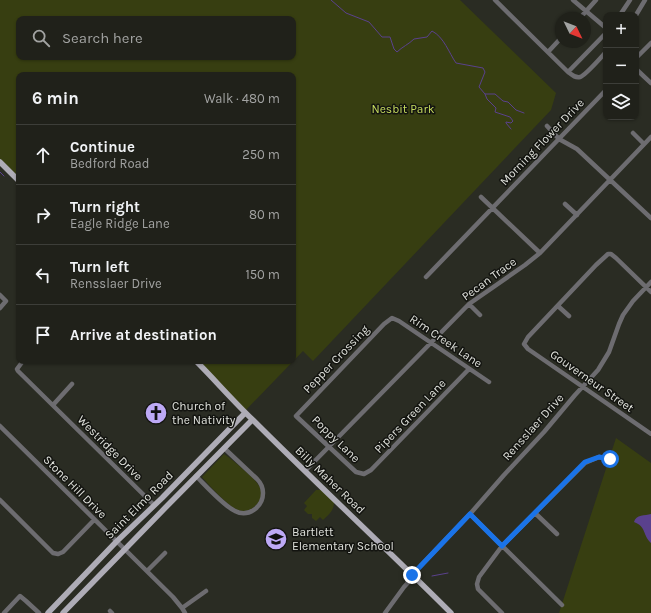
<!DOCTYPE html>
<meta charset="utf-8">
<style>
:root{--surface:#20211a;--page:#282923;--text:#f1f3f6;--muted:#a2a3a2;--line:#3d3e39}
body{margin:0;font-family:Karla,sans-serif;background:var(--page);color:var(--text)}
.controls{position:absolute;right:12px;top:12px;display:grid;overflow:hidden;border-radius:8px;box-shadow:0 1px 3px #0004}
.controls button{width:36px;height:36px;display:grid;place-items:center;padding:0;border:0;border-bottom:1px solid var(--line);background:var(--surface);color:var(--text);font:20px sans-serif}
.compass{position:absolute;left:555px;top:12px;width:36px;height:36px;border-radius:50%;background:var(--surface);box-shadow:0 1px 3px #0004;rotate:133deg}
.stop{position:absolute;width:12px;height:12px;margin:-9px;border:3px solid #1a73e8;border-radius:50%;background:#fff}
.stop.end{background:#1a73e8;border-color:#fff;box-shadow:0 1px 4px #0008}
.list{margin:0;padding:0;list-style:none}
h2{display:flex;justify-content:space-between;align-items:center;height:52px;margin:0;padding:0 16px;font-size:17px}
h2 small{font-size:13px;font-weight:400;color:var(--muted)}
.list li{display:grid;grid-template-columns:26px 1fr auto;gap:12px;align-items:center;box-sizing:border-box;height:60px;padding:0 16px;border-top:1px solid var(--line)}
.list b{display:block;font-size:15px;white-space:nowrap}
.list p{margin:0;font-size:13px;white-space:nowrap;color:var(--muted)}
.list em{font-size:13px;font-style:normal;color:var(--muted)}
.icon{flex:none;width:22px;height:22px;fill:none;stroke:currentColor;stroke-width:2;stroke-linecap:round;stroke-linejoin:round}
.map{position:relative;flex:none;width:651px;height:613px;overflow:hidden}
.search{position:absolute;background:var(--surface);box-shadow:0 1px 3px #0004;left:16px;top:16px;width:280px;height:44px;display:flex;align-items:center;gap:10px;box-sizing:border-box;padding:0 14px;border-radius:8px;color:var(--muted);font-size:15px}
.panel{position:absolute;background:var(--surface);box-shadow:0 1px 3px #0004;left:16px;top:72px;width:280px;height:292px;border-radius:8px}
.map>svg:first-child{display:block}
.green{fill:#373e11;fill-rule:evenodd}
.water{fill:#5a418d}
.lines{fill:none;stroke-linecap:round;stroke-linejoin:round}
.stream{stroke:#5a418d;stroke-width:1}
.minor{stroke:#6d6c70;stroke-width:4.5}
.major{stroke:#aeacb6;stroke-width:5.5}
.route{stroke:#1a73e8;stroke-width:5}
.labels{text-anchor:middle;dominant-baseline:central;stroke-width:3;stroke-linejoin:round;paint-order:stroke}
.park-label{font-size:12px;fill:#c6db5e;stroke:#131410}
.street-label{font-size:12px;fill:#dfe1db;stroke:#131410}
.poi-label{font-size:12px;fill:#dfe1db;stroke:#131410;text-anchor:start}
</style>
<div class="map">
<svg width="651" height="613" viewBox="0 0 651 613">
<rect width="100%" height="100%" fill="#2a2c23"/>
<path class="green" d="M0,0h460l96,93 -5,17 -238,251 -10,-10 -59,61 -49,-51h98v-286h-274v108l-19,-19zM19,19h274v38h-274z
M616,438l35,25v150h-92z
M224,454c8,5 14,11 21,17 11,10 25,22 10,35 -5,5 -12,6 -17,4 -10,-4 -29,-25 -36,-33z
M316,490h5l13,12c0,9 -5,12 -11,18l-3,-3 -4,4 -4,-3v-4h-4l-4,-4 3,-4 -3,-3z"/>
<path class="water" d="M651,514v29c-9,-8 -4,-16 -17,-21 2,-8 11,-6 17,-8z"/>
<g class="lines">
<path class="stream" d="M331,0l15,13 23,9 13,15h8l4,12 3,3c5,-5 12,-8 17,-13l13,-2 5,-6c12,6 17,22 24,32l27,5 2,4 -6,15 6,7h10l8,7 5,1 8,8 8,3
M485,94l2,5 9,9 -1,4 15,5 3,4 -2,2 -5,-1v1l5,6
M0,172l4,4
M432,576l16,-3"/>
<path class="minor" d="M495,0l73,72
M573,0l33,28
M620,15l10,-15
M636,15l9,-15
M580,18l16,-18
M606,33l-38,39c4,3 7,6 12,5 6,-2 21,-20 26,-25
M548,52l13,-14
M636,58l15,-15
M636,69l15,14
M547,126l12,13 18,10 74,69
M633,133l11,11
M481,197l59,56
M565,204l12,11
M426,277l180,-187
M651,292l-35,-34 -5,-4h-3l-12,11 -68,72 -4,7 4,5 123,85
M0,295l6,6 -6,7
M469,304l11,11
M558,306l11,10
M23,361l-6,8 1,2 136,134
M469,369l-98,101 -7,4 -8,-2 -60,-56 88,-92 8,-6 7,3 90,61
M53,405l19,-21
M0,426l173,171 9,11 3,5
M305,471l164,-167 56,-39 15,-12 111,-116
M196,476c10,10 28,30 39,35 13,7 28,-4 28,-18 0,-6 -2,-10 -6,-14l-33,-31
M0,500l53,53 5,1
M535,513l22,21
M470,514l92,91
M58,554l5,-2 31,-32
M147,571l18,-18
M412,575l58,-61 34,-39 40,-43 31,-37 23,-25 11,-18 10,-28 4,-9 10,-14 18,-19
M182,608l24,-17
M110,611l2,2
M4,613l16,-17 6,5 13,12
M385,613l19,-26 10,-11
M502,613l-24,-24 -1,-5 2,-7 23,-31 83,-83 14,-6 12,2"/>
<path class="major" d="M0,162l19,19
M196,361c19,19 37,40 57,59 65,65 133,128 198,193
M48,613l68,-71 46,-44 83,-85
M63,613l102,-105 87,-88"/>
</g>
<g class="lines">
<path class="route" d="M412,575l58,-61 32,32 83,-84 14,-5 11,2"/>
</g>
<defs>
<g id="church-disc" transform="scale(1.15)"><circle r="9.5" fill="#bda9f5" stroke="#131410"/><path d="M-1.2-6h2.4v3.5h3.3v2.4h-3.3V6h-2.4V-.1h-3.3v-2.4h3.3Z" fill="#111"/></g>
<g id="school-disc" transform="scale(1.15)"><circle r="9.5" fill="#bda9f5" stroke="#131410"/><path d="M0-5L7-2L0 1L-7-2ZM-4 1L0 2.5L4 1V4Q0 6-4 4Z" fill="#111"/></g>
</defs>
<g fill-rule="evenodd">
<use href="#church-disc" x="156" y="413"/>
<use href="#school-disc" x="276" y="539"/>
</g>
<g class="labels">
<g class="park-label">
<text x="403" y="109">Nesbit Park</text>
</g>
<g class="street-label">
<text transform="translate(542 142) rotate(-46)">Morning Flower Drive</text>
<text transform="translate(489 279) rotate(-36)">Pecan Trace</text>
<text transform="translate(446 341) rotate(34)">Rim Creek Lane</text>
<text transform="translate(336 359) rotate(-46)">Pepper Crossing</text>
<text transform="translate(592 381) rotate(35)">Gouverneur Street</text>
<text transform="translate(410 416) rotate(-46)">Pipers Green Lane</text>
<text transform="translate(533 427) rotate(-48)">Rensslaer Drive</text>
<text transform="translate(336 439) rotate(44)">Poppy Lane</text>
<text transform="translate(110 448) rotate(45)">Westridge Drive</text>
<text transform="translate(330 480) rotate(44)">Billy Maher Road</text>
<text transform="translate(75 487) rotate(45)">Stone Hill Drive</text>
<text transform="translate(139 505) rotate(-45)">Saint Elmo Road</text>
</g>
<g class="poi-label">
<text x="172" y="406">Church of<tspan x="172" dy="14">the Nativity</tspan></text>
<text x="292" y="532">Bartlett<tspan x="292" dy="14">Elementary School</tspan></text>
</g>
</g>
</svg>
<div class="controls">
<button>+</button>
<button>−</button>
<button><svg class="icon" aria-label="layers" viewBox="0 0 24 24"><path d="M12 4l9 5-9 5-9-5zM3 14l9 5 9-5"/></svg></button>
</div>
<svg class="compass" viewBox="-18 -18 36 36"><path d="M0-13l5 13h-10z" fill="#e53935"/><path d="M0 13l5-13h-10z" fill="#a2a3a2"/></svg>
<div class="stop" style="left:610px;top:459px"></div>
<div class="stop end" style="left:412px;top:575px"></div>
<div class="search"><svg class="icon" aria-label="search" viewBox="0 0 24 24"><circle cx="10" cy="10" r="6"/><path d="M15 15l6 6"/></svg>Search here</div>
<section class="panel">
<h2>6 min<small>Walk · 480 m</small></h2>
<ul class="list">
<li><svg class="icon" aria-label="ahead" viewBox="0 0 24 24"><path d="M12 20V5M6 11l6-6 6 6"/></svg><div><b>Continue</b><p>Bedford Road</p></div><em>250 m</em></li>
<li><svg class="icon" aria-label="right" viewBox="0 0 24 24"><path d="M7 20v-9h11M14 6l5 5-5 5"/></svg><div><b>Turn right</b><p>Eagle Ridge Lane</p></div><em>80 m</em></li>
<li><svg class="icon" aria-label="left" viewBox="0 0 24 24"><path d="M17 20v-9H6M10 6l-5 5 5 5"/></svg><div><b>Turn left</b><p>Rensslaer Drive</p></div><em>150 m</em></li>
<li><svg class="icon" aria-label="arrive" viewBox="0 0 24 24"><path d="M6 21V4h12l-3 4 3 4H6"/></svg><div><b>Arrive at destination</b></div></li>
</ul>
</section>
</div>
